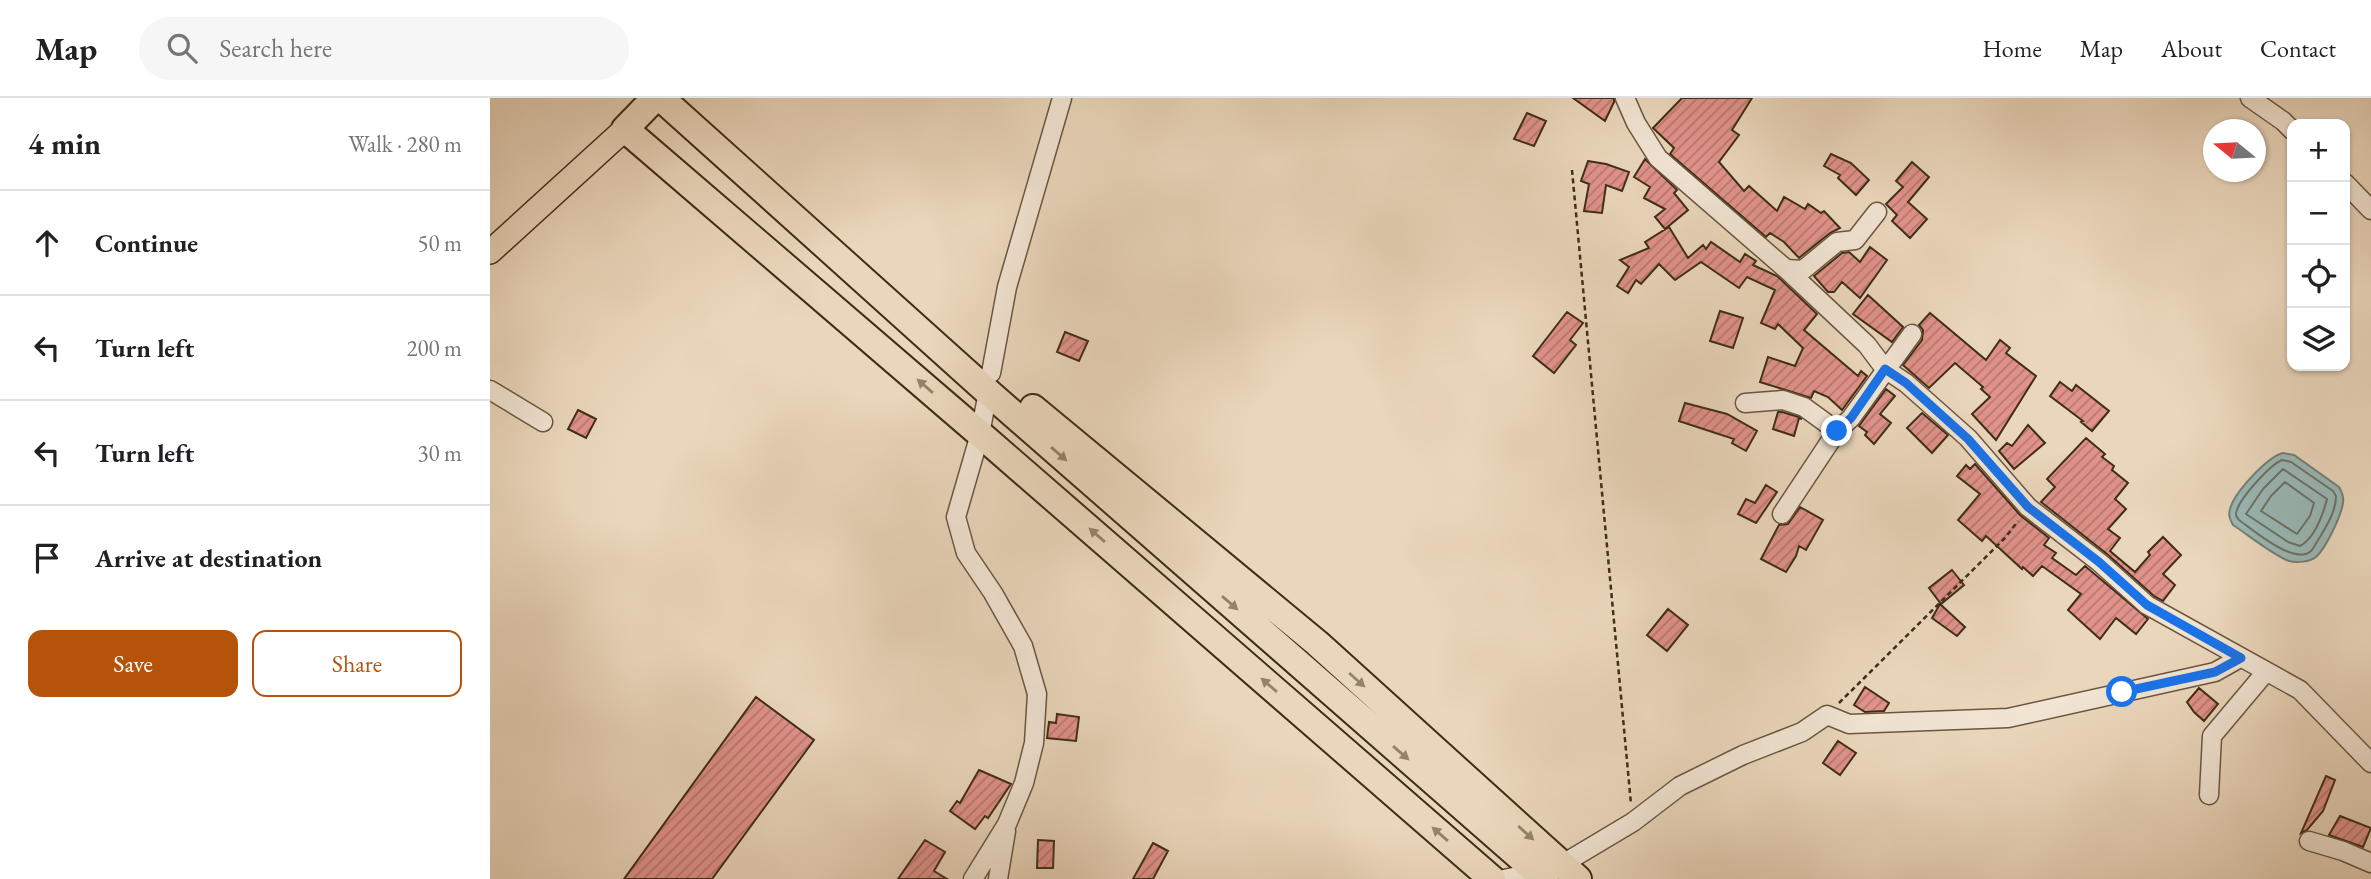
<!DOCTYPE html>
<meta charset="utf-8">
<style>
:root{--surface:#fff;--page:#f6f6f6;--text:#202124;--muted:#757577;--line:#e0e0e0;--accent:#b45309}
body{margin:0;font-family:"EB Garamond",serif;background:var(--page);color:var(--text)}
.controls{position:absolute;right:21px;top:21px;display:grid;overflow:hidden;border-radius:14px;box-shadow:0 2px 5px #0004}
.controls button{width:63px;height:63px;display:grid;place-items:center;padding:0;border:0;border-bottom:2px solid var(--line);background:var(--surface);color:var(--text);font:35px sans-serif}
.compass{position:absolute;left:1713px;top:21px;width:63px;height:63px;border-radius:50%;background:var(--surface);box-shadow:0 2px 5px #0004;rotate:288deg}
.stop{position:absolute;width:21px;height:21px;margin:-16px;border:5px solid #1a73e8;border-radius:50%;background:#fff}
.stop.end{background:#1a73e8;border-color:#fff;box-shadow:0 2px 7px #0008}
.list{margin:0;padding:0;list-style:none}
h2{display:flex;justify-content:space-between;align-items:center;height:91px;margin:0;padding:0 28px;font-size:30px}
h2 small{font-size:23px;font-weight:400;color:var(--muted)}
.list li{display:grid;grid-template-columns:46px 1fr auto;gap:21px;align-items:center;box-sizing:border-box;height:105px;padding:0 28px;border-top:2px solid var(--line)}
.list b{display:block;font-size:26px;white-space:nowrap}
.list em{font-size:23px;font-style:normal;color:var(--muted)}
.actions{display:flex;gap:14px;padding:21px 28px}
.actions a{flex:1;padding:16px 0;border:2px solid var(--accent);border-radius:14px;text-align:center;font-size:24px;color:var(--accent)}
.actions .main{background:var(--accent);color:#fff}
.icon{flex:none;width:38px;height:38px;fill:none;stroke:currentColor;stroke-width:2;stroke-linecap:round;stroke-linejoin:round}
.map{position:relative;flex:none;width:1881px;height:781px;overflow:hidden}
header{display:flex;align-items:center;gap:42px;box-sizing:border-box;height:98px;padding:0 35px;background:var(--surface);border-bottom:2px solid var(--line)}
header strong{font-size:33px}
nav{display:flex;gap:38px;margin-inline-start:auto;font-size:24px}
.search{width:490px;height:63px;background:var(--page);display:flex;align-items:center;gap:18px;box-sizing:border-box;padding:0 24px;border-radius:38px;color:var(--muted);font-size:26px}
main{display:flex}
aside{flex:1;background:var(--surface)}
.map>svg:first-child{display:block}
.water{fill:#99b8b6;stroke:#758077;stroke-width:2}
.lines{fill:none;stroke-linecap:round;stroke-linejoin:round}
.shore{stroke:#6c7267;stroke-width:2}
.building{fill:url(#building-hatch);stroke:#3f2d18;stroke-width:2}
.minor-casing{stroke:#6a5741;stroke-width:21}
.major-casing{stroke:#3f2d18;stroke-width:26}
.highway-casing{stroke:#3f2d18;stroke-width:30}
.path{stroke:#3f2d18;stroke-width:2.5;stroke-dasharray:5 3.5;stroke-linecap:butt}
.minor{stroke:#f1e4d3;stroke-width:18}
.major{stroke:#ead6bb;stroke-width:23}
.highway{stroke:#ead6bb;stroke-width:26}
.oneway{fill:#94826a}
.route{stroke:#1a73e8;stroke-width:9}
</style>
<header>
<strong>Map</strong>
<div class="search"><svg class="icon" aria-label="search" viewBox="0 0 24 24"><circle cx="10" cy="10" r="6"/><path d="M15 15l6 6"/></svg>Search here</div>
<nav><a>Home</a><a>Map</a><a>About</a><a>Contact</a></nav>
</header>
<main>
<aside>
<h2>4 min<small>Walk · 280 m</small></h2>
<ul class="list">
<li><svg class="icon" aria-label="ahead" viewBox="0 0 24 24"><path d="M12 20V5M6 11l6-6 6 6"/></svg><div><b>Continue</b></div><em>50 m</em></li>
<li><svg class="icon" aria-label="left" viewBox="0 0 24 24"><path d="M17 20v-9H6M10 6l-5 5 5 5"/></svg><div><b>Turn left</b></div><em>200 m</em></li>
<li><svg class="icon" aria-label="left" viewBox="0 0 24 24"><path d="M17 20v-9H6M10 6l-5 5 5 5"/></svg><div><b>Turn left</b></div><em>30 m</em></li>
<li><svg class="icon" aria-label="arrive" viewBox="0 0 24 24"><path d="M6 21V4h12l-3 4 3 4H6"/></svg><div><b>Arrive at destination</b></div></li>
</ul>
<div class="actions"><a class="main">Save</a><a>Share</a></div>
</aside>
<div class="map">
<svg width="1881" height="781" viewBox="0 0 1881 781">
<defs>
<pattern id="building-hatch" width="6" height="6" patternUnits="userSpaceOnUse" patternTransform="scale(1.75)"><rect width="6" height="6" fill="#e1928a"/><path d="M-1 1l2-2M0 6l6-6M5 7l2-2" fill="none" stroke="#b87870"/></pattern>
</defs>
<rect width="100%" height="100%" fill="#ead6bb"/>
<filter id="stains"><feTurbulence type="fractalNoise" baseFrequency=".00286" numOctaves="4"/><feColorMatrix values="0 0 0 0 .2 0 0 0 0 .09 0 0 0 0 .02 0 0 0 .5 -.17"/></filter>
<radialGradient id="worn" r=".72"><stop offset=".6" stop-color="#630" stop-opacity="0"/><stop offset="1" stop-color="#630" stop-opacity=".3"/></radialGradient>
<path class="water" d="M1793,355l11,2 45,32c3,5 5,10 4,16 -2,13 -17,45 -27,54 -6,5 -20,6 -27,4 -15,-5 -42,-27 -56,-36 -3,-6 -5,-10 -3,-16 4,-16 37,-52 53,-56z"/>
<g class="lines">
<path class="shore" d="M1792,362l9,2 42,29 3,5c0,15 -9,29 -16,41 -3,4 -6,11 -9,14 -16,15 -58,-21 -72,-31 -3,-4 -4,-5 -2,-10 4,-13 33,-45 45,-50z
M1793,371l44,30c-4,15 -12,39 -27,47l-12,-4 -42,-28 17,-25z
M1795,384l29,21 -4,13 -13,18 -36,-23 10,-15z"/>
</g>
<path class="building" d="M1083,0h41v4l-9,19z
M1192,0h70l-20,32 7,5 -20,27 25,29 5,-5 28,25 7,-14 21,12 3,-5 13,9 3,-2 16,17 -10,5 -31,25 -15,-16 -14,-9 -4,4 -96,-83 4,-6 -21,-20z
M1037,15l19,8 -12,25 -20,-7z
M1341,56l20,9 18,17 -13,15 -18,-17 2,-3 -16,-9z
M1155,61l32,31 -3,3 14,17 -23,19 -10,-12 10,-8 -21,-11 6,-11 -16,-10z
M1098,63l18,3 23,8 -7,19 -16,-6 -4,28 -18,-2 5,-27 -8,-3z
M1422,64l17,15 -21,25 19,17 -17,19 -18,-17 5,-6 -11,-11 17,-17 -7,-6z
M1179,129l19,31 15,-13 3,4 5,-7 29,20 5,-8 11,7 -3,4 24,11 40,38 -13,16 54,46 3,-5 6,5 -25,34 -14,-13 -14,-6 -3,7 -51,-16 8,-25 27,9 8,-18 -25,-24 -3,5 -14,-6 14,-33 -28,-13 -8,11 -38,-26 -26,18 -16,-16 -18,20 -5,-4 -8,13 -11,-7 12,-19 -9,-7 29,-12 -4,-6z
M1380,149l17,13 -27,38 -18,-16 -8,10h-6l-14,-16 28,-23 7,-1 11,10z
M1378,197l35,32 -11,15 -39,-28z
M1230,213l23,7 -10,30 -23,-7z
M1077,214l16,11 -13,17 6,5 -22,28 -21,-17z
M1440,215l56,47 14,-20 10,8 -4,5 30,23 -40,64 -24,-26 18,-17 -9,-8 2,-2 -28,-24 -26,25 -26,-23 19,-25 1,-10 -4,-5z
M575,234l23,9 -9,20 -22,-9z
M1570,284l12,9 4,-6 33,26 -17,20 -11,-9 2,-1 -33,-25z
M1396,291l9,7 -15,18 11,9 -17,21 -9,-9 2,-3 -8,-6z
M1195,305l42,11 30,17 -11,20 -14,-8 2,-4 -55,-18z
M88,312l18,9 -10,19 -18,-9z
M1288,314h4l17,5 3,2 -3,-1 -5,18 -21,-7z
M1432,315l26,22 -16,18 -25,-25z
M1538,327l17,18 -31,26 -15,-18 8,-8 5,3z
M1596,340l19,16 -3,3 12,9 -2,4 16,13 -13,16 11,10 -18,20 12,9 -10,13 25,21 15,-17 -2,-3 15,-15 18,18 -18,19 12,11 -12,16 -9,-5 -47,-42 -66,-52 14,-15 -8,-8z
M1485,366l45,51 29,23 -5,7 12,8 -4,5 24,17 9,-9 63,53 -12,15 -20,-16 -16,21 -32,-29 13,-16 -39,-28 -9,10 -10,-9 -1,2 -36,-33 -4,5 -24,-21 22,-26 -23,-18 9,-11 4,4z
M1276,387l11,7 -21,31 -18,-9 8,-15 9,4z
M1310,409l23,13 -17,30 -7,-4 -3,10 -10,16 -25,-13 18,-34 9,-1z
M1462,472l12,15 -23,19 -12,-16z
M1450,506l25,23 -8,9 -25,-18z
M1178,511l20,16 -21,26 -20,-16z
M1375,589l24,16 -5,8 -19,1 -11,-7z
M1709,590l19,16 -14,17 -10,-9 -7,-10z
M266,599l58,43 -102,139h-88z
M567,616l22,3 -3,24 -29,-3 2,-16 7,1z
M1348,643l18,12 -16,22 -17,-12z
M489,672l32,14 -23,34 -3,-2 -10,13 -25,-18 7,-10 3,2z
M1836,678l9,4 -12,31 -16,19 -6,3z
M1850,718l31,12 -8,19 -34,-12z
M435,742l20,12 -11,19 13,8h-49z
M548,742l16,1 -1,27h-16z
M663,745l15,8 -15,28h-20z"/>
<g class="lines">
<g class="minor-casing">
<path id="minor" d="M1135,0l11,25 22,35 128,111 81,76 18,24 21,14 62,55 60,69 71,55 48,43 153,85 71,73
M1760,0l33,23 9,9
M1855,85l26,27
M1296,171l17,1 34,-28 18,-2 22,-28
M501,275l16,-86 55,-189
M0,292l53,32
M1255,305l38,-3 21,7 33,24
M1292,416l55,-83 14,-13 61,-84
M1719,697l3,-59 53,-63
M1819,743l34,10 28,12
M483,781l34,-55 17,-41 10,-40 3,-49 -14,-48 -30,-53 -27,-40 -10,-36 24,-83 8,-42
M508,781l8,-48
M1014,781l33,-7 29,-10 67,-40 47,-36 63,-31 59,-23 25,-17 22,9 159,-6 207,-46 25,-14"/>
</g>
<g class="major-casing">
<path id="major" d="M0,154l135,-123"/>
</g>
<g class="highway-casing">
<path id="highway" d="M165,0l-30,31 355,305 512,445
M171,0l327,294 557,487
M543,310l284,235 261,236"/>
</g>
<path class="path" d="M1082,72l59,634
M1349,605l166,-165 13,-17"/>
<use href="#minor" class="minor"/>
<use href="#major" class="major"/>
<use href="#highway" class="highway"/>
</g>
<defs><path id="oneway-solid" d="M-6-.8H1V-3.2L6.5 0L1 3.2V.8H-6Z" transform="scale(1.75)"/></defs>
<g class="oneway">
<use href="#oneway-solid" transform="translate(435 288) rotate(-139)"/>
<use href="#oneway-solid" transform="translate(569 356) rotate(41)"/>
<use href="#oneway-solid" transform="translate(607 437) rotate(-139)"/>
<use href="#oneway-solid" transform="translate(740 505) rotate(41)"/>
<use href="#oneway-solid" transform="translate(867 582) rotate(42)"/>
<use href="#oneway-solid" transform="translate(779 587) rotate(-139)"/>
<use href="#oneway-solid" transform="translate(911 655) rotate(41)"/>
<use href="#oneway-solid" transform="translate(1036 735) rotate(42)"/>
<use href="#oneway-solid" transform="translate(950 736) rotate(-139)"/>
</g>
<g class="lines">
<path class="route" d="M1347,333l14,-13 34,-49 21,14 62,56 60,68 71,55 48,43 94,53 -26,14 -93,20"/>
</g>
<rect width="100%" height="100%" filter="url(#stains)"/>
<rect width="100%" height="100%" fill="url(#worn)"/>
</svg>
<div class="controls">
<button>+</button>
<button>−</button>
<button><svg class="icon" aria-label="locate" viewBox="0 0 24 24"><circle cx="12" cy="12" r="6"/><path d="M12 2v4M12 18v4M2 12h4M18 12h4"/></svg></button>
<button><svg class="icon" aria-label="layers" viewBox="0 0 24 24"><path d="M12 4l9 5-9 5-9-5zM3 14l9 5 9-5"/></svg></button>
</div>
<svg class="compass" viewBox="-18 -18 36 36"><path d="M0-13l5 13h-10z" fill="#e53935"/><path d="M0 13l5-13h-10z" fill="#757577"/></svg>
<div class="stop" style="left:1632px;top:594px"></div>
<div class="stop end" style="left:1347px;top:333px"></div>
</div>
</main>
